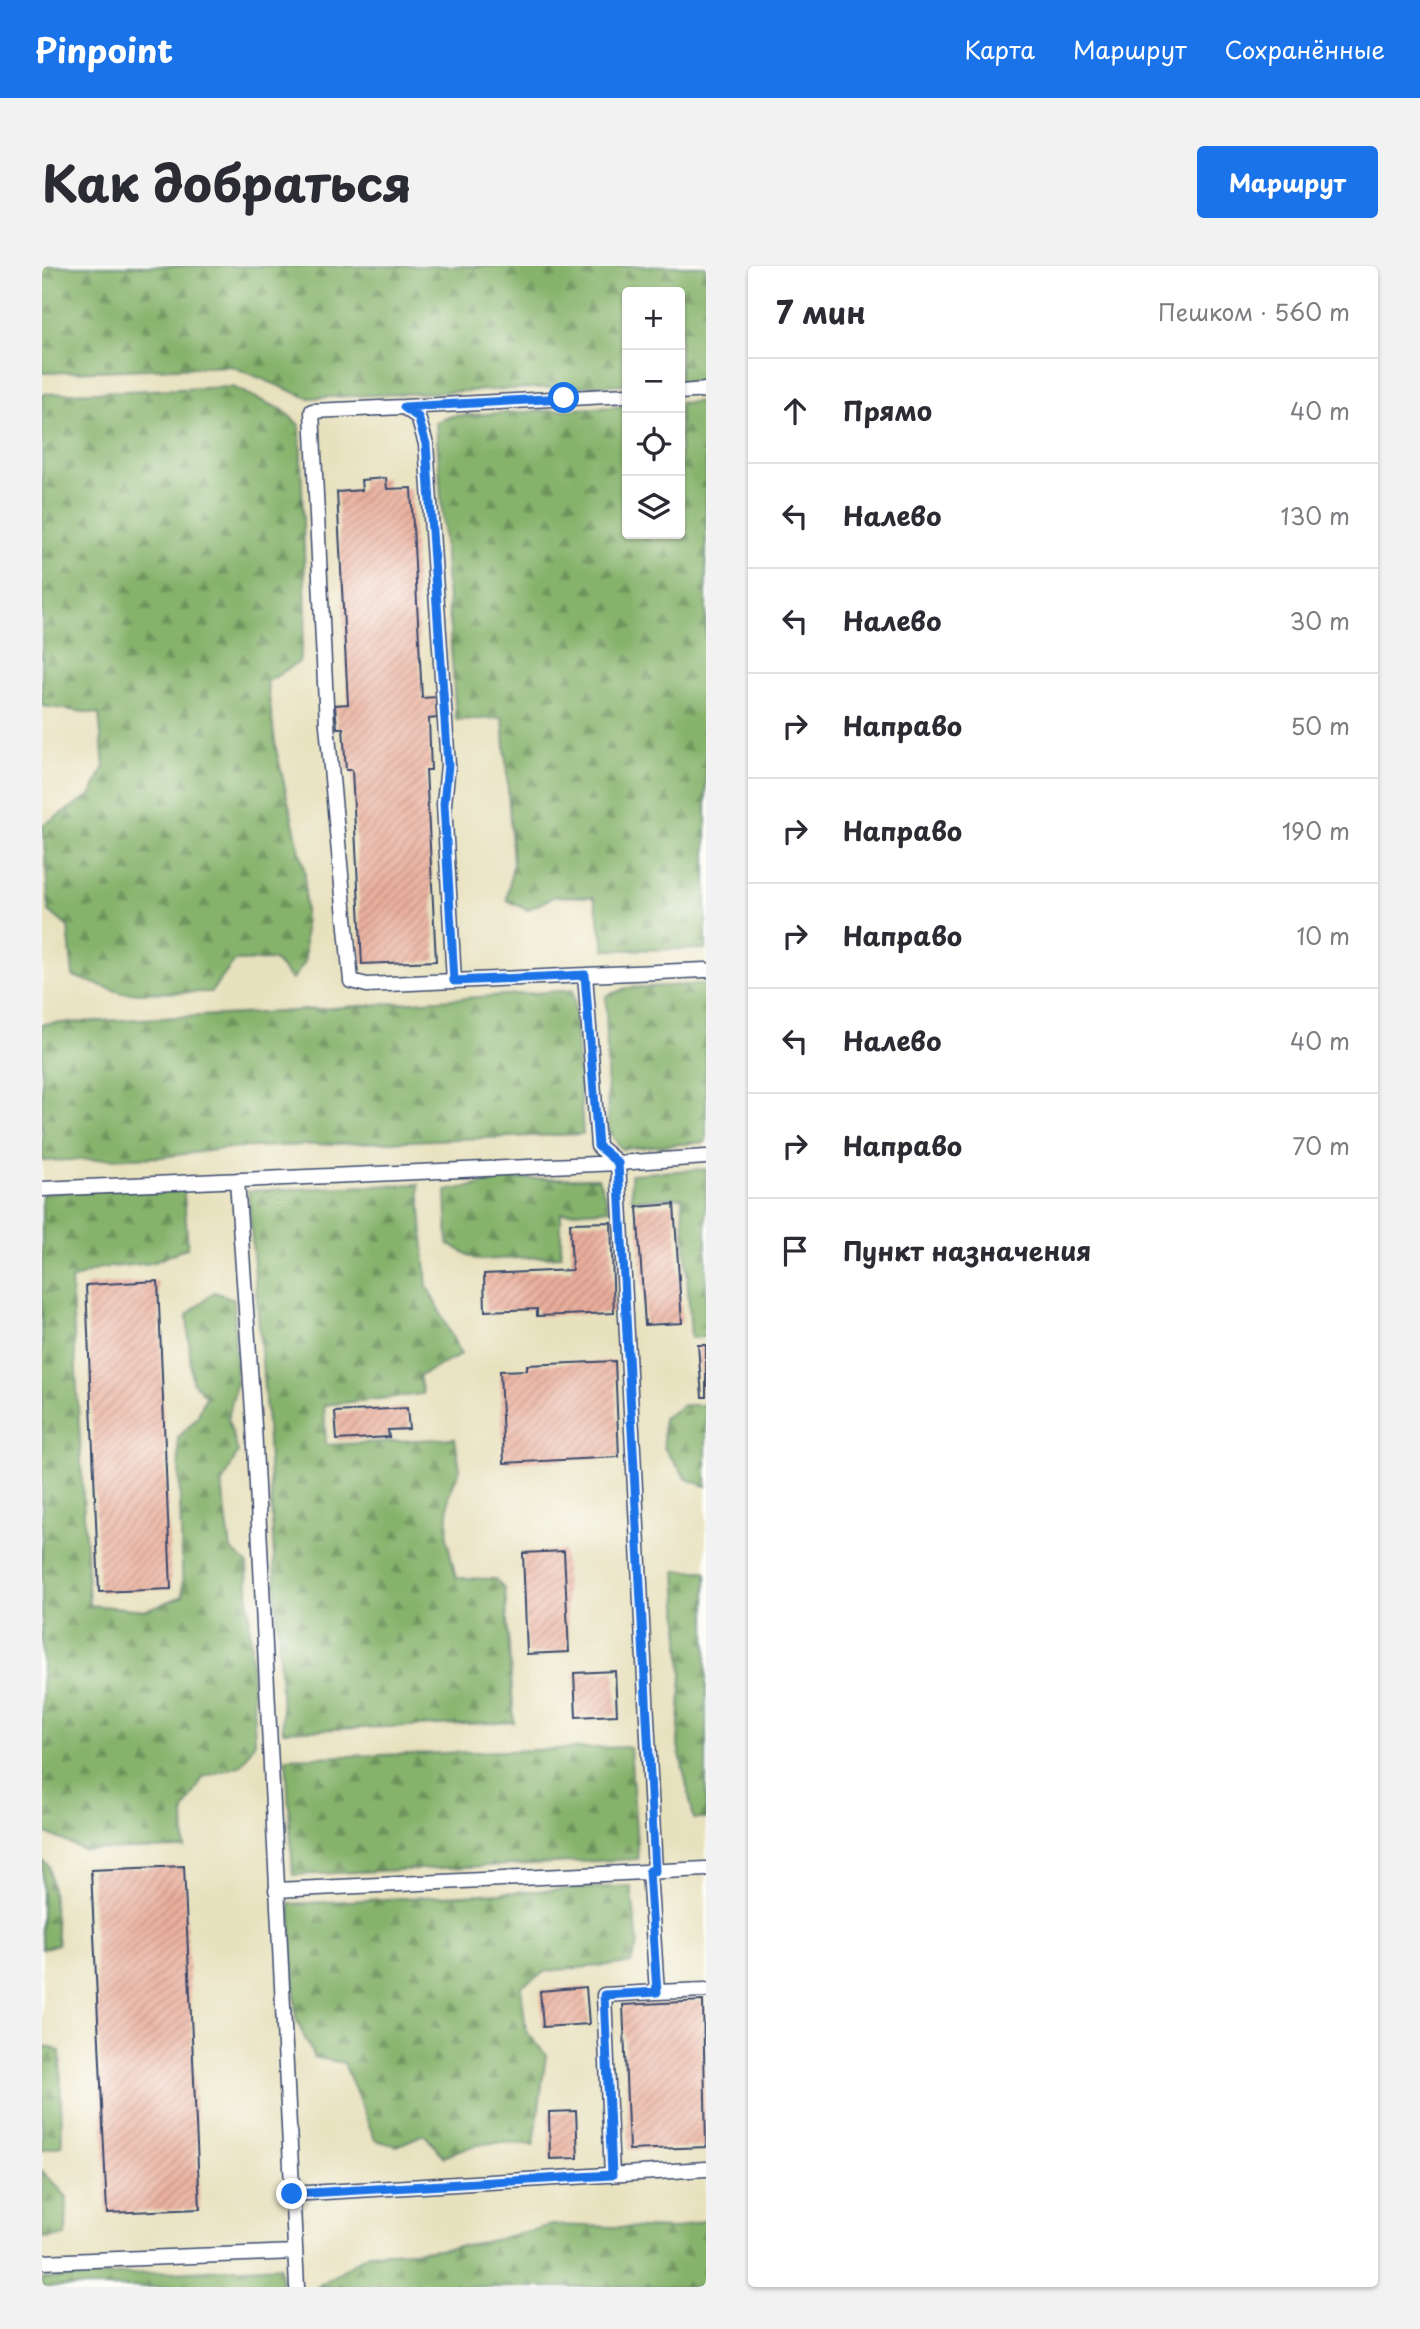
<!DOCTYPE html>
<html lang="ru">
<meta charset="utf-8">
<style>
:root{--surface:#fff;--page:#f2f2f3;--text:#2b2b33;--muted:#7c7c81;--line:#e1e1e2;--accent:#1a73e8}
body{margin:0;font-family:"Playpen Sans",sans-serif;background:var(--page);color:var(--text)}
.controls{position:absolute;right:21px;top:21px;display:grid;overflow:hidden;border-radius:7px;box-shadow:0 2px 5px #0004}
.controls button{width:63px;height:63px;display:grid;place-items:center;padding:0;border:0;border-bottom:2px solid var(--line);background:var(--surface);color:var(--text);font:35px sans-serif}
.stop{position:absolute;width:21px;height:21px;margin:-16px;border:5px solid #1a73e8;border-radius:50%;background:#fff}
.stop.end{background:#1a73e8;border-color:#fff;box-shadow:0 2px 7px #0008}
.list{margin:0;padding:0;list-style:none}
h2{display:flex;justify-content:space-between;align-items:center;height:91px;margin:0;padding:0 28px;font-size:30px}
h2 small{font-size:23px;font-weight:400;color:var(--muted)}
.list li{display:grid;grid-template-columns:46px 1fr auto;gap:21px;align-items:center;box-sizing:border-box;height:105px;padding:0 28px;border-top:2px solid var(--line)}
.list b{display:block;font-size:26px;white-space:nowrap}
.list em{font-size:23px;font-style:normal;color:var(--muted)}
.icon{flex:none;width:38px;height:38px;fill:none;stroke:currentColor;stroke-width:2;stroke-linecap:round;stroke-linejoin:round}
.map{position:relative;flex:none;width:664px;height:2021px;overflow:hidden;border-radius:7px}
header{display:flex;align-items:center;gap:42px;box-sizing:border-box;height:98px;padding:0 35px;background:var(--accent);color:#fff}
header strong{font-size:33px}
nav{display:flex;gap:38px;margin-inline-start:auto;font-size:24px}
.intro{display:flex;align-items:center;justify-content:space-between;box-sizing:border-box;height:168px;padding:0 42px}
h1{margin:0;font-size:49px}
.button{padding:18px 32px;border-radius:7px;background:var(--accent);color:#fff;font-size:24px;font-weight:700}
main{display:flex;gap:42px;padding:0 42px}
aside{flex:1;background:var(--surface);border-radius:7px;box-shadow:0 2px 5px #0004}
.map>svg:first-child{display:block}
.forest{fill:url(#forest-firs);stroke:#507165;stroke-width:2}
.building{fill:url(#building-hatch)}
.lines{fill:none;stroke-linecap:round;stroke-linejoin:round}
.lane-casing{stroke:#3a4a6c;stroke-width:17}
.lane{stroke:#fff;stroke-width:14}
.route{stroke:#1a73e8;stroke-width:9}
</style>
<header>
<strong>Pinpoint</strong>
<nav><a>Карта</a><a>Маршрут</a><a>Сохранённые</a></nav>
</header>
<div class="intro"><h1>Как добраться</h1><a class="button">Маршрут</a></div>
<main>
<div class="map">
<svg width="664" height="2021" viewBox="0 0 664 2021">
<defs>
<pattern id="forest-firs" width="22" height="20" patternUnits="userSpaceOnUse" patternTransform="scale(1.75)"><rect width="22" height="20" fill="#86b36c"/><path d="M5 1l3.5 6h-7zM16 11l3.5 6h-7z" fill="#6d925c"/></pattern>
<pattern id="building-hatch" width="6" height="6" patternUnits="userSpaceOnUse" patternTransform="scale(1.75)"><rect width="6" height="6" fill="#eaae9b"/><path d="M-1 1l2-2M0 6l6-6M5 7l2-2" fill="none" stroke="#bd8e82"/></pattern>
</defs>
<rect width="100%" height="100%" fill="#fdfcf7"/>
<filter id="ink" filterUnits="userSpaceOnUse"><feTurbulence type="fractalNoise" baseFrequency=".0143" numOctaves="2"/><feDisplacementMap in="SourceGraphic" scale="14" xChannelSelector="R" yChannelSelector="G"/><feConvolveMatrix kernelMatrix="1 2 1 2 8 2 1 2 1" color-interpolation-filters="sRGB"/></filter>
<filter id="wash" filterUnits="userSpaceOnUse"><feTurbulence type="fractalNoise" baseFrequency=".00686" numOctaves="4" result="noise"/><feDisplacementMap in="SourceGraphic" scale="28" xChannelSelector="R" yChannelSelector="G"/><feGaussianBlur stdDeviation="1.57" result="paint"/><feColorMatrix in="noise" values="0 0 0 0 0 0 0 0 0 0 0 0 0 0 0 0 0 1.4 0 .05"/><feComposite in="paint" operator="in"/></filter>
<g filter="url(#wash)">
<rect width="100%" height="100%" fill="#e7e1bd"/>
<path class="forest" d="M0,0h664v114l-26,2v-90h-53v92l-319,14 -77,-32 -189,7z
M190,121l51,23 17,16 6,192 -7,44 -32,20 9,67 29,124v89l-13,18 -18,-20 -39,1 -24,31 -89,1 -49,-17 -5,-49 -19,-16 -6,-86 48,-30 13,-28 -5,-53 -57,-8v-312z
M664,135v548l-101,1 -11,-53 -39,-1 -28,14 -20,-10 6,-37 -10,-145 -47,2 -20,-298 16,-6 175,-10v128h53v-131z
M664,718v158l-84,7 -14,-18 -2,-135 21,-8z
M531,724l10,144 -353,14 -68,9 -120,4v-137l236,-12z
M664,903v168l-15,1 -9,-141 -50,3 -1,-26z
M556,912l12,31 -49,4v43l-83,4 -30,-16 -2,-53 62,-12z
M141,916l5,65 -36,16 -52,5 -29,12 18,325 57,5 37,-14 -5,-158 19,-20 9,-22 -14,-15 -5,-66 27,-23 20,7 2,84 -8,37 10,32 -16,33 9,65 16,13 8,179 -13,23 -39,12 -19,34 1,37 -101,2 -42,-19v-637z
M377,918l8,102 34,69 -42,21 4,18 -99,11 2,40 129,-7 5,31 -11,25 -2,45 9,39 39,1 10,10 9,133 -231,9 -16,-307 -19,-233z
M642,1139h22v81l-19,-7 -23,-31 -1,-30z
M634,1305h30v248h-12l-16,-74 4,-70z
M588,1481l8,112 -345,16 -7,-117z
M0,1594l7,6 9,78 -16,5z
M589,1620l7,57 -7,20 -84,8 -26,15 5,45 20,24 -12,90c-34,-4 -60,-4 -90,12l-20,-23 -27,12 -22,-6 -31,-77 -30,-6 -18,-38 -6,-115z
M0,1779l18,6 2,94 -20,5z
M0,1905l25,26 -1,39 -24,2z
M664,1954v67h-389l52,-34 62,-3 54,-8 67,-17 122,4z
M238,2000l2,21h-240v-8z"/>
<g id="blocks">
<path class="building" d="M344,212l1,11 24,-1 11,210 14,-1 1,21 -8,1 2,51h-5l10,191 -74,3 -10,-194h-6l-3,-42h-6l-2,-23 13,-1 -11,-212 25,-2 -1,-10z
M632,938l8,119 -37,2 -8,-118z
M569,956l3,91 -77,3v-7l-52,2 -1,-37 88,-4 -2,-47z
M116,1015l13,308 -72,3 -13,-307z
M656,1079h8v52h-4z
M573,1095l4,96 -115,6 -4,-92 27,-1v-5z
M365,1142l2,21 -21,1 1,7 -52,3 -2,-28z
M522,1285l5,101 -42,2 -4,-101z
M573,1405l2,44 -41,2 -2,-44z
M142,1600l16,343 -93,4 -16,-343z
M544,1721l3,37 -46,3 -3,-36z
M661,1735l3,146 -77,3 -6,-145z
M534,1845l2,47 -28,1 -1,-47z"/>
</g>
</g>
<g filter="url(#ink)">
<use href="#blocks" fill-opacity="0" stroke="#3a4a6c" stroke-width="2"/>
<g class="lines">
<g class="lane-casing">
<path id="lane" d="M638,126l26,-2
M362,141l223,-12
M412,715l-10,-177 4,-39 -22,-321 -8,-27 -14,-10 -92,4 15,314 24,256 16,4 218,-10
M195,914l17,246 43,861
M0,923l576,-26 -20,-17 -13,-171 121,-5
M607,1605l8,121 49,-2
M613,1605l-37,-708 88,-6
M234,1624l430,-21
M570,1909l-8,-180 53,-3
M250,1928l414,-25
M0,1996l253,-10"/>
</g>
<use href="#lane" class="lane"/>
</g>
</g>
<g class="lines" filter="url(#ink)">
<path class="route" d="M250,1928l320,-19 -8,-180 53,-3 -8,-121h6l-37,-708 -20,-17 -13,-171 -131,6 -10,-177 4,-39 -22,-321 -8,-27 -14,-10 160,-9"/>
</g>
</svg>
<div class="controls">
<button>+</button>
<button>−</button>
<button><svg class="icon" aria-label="locate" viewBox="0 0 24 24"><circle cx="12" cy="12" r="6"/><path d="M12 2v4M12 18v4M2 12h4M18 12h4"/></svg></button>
<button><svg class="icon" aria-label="layers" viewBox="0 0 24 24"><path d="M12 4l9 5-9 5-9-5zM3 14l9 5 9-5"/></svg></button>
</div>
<div class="stop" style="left:522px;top:132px"></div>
<div class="stop end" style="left:250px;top:1928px"></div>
</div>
<aside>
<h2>7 мин<small>Пешком · 560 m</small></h2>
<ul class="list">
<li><svg class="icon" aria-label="ahead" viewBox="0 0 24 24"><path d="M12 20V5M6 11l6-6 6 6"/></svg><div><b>Прямо</b></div><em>40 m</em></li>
<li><svg class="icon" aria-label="left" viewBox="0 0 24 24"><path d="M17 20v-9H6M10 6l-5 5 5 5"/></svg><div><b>Налево</b></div><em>130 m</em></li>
<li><svg class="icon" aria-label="left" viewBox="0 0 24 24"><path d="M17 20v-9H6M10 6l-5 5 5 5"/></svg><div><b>Налево</b></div><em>30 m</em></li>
<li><svg class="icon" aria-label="right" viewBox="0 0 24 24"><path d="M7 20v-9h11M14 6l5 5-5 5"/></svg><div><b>Направо</b></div><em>50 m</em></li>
<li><svg class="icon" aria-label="right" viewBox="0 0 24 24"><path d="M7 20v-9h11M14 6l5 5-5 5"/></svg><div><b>Направо</b></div><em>190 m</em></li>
<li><svg class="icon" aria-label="right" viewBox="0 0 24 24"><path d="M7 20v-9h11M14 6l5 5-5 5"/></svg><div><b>Направо</b></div><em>10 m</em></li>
<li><svg class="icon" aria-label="left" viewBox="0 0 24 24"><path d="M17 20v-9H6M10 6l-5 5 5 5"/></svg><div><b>Налево</b></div><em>40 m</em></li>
<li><svg class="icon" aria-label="right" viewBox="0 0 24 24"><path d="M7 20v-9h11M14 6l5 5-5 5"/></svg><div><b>Направо</b></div><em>70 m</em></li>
<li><svg class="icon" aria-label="arrive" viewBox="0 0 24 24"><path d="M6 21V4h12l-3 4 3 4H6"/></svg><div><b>Пункт назначения</b></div></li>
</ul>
</aside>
</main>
